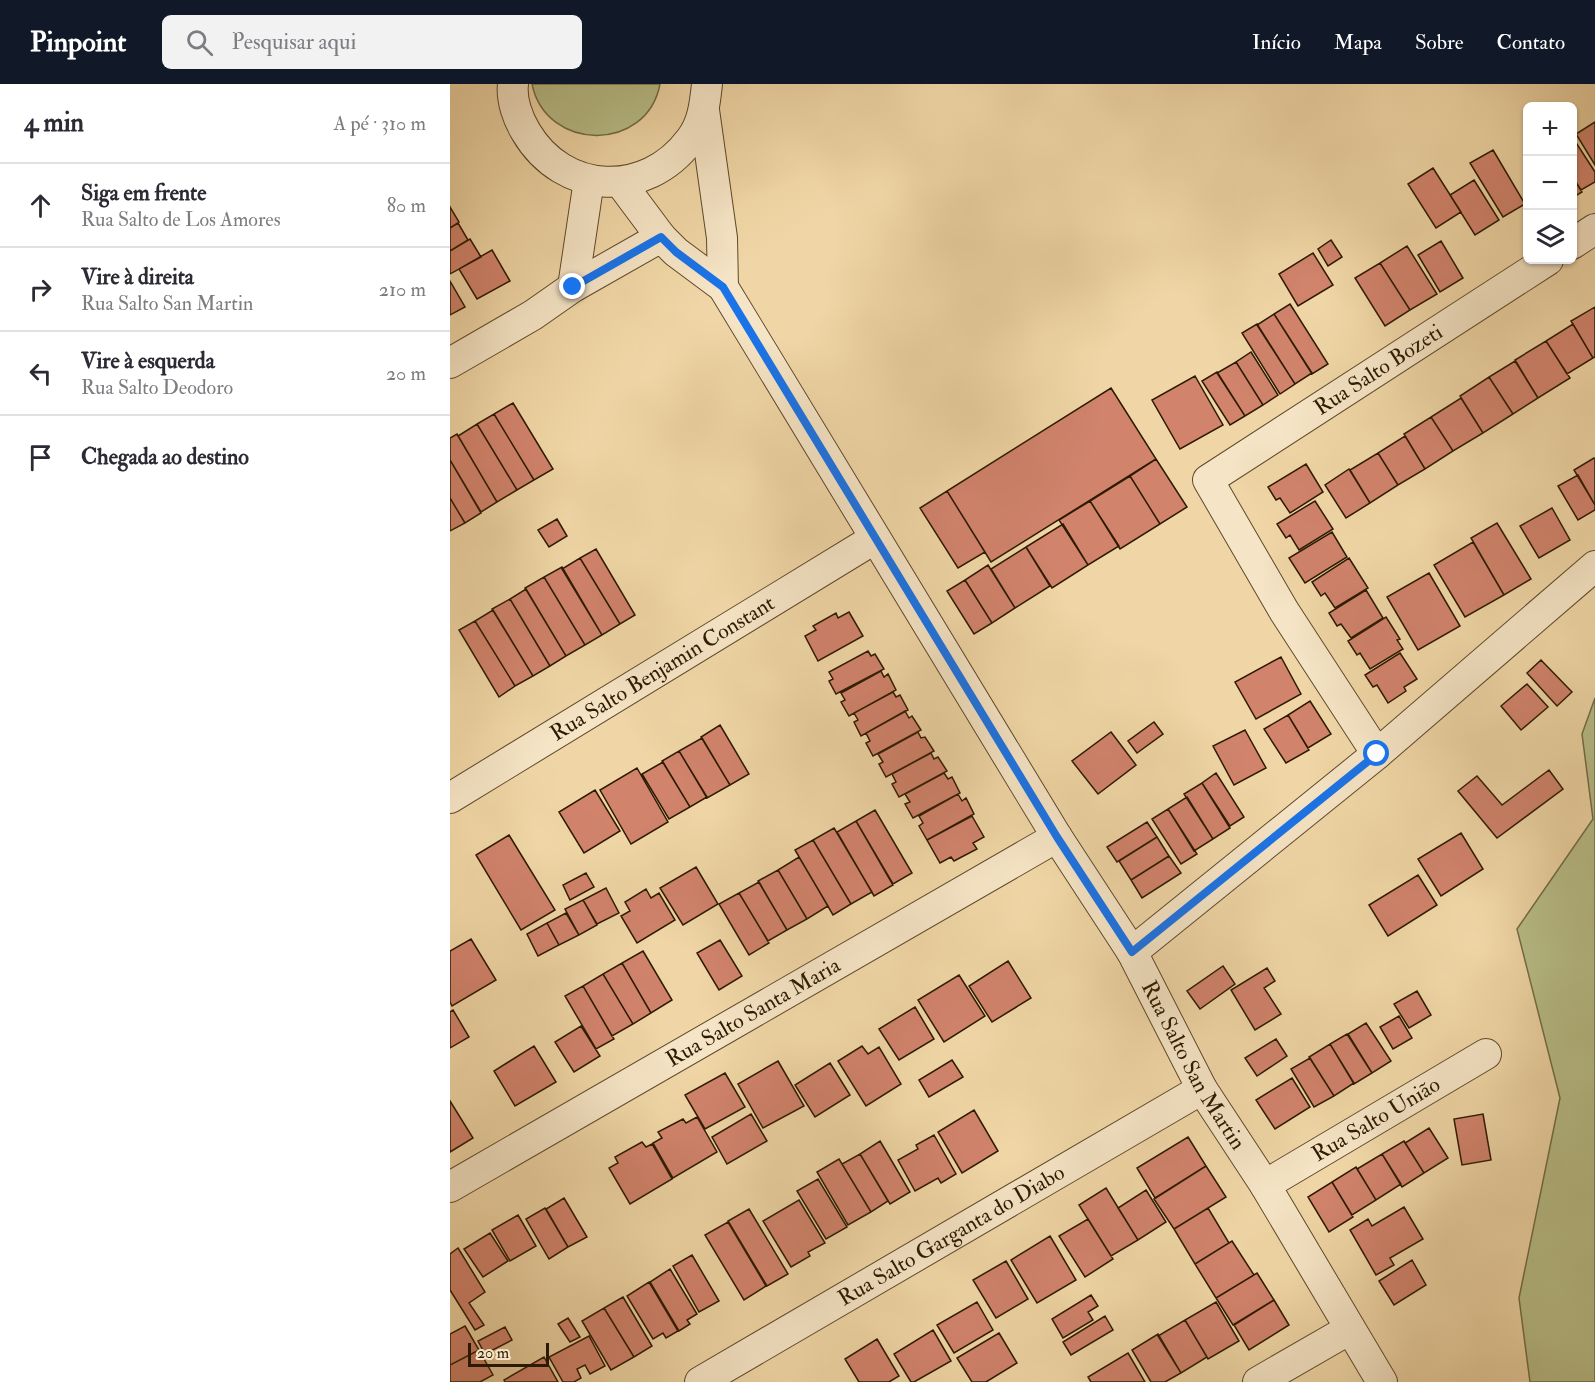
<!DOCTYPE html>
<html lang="pt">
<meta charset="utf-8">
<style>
:root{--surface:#fff;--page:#f2f2f3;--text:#2b2b33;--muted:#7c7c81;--line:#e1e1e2;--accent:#111827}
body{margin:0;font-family:"IM FELL Double Pica",serif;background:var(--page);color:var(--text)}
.controls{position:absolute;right:18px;top:18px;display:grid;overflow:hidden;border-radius:9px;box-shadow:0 2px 4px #0004}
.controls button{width:54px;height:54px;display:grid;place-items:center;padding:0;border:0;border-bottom:2px solid var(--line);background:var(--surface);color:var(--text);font:30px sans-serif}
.scale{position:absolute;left:18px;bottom:15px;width:81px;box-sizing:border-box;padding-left:6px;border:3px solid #2d1a02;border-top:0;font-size:16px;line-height:21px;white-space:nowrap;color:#2d1a02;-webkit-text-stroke:4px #f5e4c5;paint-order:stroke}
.stop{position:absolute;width:18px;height:18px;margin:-14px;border:4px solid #1a73e8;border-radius:50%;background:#fff}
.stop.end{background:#1a73e8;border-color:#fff;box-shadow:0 2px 6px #0008}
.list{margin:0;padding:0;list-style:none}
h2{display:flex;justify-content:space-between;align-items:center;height:78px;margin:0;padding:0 24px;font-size:26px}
h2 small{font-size:20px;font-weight:400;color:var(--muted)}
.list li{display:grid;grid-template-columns:39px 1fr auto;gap:18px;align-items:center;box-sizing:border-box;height:84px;padding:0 24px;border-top:2px solid var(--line)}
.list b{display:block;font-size:22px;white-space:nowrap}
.list p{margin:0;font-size:20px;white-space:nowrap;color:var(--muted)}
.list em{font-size:20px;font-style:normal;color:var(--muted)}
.icon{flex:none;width:33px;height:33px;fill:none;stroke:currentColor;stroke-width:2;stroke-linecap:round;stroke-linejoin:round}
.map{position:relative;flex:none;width:1145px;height:1298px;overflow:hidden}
header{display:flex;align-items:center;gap:36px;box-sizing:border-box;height:84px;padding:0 30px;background:var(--accent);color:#fff}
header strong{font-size:28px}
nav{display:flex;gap:33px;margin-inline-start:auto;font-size:21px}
.search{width:420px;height:54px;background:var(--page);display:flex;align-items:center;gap:15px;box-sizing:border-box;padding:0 21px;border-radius:9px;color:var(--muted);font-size:22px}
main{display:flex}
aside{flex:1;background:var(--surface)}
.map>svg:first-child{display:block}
.green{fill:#b8be88;stroke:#726c45;stroke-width:1.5}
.building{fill:#d1836c;stroke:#2d1a02;stroke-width:1.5}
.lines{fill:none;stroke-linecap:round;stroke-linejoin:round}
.street-casing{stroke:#5e492b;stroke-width:32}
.street{stroke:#f5e4c5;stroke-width:30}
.route{stroke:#1a73e8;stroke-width:8}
.labels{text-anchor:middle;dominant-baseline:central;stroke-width:5;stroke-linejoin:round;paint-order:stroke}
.street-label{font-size:22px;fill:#2d1a02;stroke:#f5e4c5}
</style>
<header>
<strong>Pinpoint</strong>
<div class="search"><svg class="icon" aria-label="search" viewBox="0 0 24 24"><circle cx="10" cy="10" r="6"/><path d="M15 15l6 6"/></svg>Pesquisar aqui</div>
<nav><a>Início</a><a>Mapa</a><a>Sobre</a><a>Contato</a></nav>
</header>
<main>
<aside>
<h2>4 min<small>A pé · 310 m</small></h2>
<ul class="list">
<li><svg class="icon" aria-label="ahead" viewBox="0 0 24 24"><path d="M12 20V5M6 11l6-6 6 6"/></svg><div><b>Siga em frente</b><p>Rua Salto de Los Amores</p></div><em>80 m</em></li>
<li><svg class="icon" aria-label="right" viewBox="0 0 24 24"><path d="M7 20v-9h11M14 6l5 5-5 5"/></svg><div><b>Vire à direita</b><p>Rua Salto San Martin</p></div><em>210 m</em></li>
<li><svg class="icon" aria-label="left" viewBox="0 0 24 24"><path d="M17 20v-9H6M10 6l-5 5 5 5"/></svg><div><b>Vire à esquerda</b><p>Rua Salto Deodoro</p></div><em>20 m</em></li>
<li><svg class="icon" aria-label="arrive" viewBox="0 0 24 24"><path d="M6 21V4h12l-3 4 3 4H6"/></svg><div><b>Chegada ao destino</b></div></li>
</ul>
</aside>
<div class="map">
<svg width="1145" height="1298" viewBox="0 0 1145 1298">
<rect width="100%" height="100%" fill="#f0d6a6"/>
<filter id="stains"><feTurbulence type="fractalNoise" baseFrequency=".00333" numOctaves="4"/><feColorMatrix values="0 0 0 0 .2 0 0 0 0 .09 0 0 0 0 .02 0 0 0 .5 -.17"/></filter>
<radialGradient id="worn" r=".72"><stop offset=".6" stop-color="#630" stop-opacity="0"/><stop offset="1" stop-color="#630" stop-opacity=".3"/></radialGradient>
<path class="green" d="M82,0h128c-13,69 -114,68 -128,0z
M1145,614v684h-65l-11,-84 41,-200 -43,-169 76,-110 -11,-85z"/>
<path class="building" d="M1145,38v43l-19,-31z
M1123,54l22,34v10l-14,8 -9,-14z
M1043,66l32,54 -22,13 -33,-54z
M983,84l28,44 -25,16 -28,-44z
M1122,92l10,16 -10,6z
M1024,96l25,40 -24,15 -25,-40z
M0,123l9,15 -9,6z
M8,139l10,17 -18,11v-23z
M20,155l11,18 -31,17v-23z
M881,156l11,17 -14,9 -10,-17z
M991,157l22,37 -23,14 -22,-37z
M957,162l30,48 -27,16 -30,-47z
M42,166l18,31 -33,18 -18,-30z
M863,169l20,32 -35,21 -19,-32z
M930,179l30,47 -25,16 -30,-48z
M0,197l15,26 -15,8z
M840,220l38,60 -16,10 -38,-60z
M1145,223v50l-2,1 -22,-37z
M824,230l38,59 -17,11 -38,-59z
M807,240l38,60 -15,10 -38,-61z
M1123,240l20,34 -26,16 -21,-33z
M1096,257l24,37 -32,20 -23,-38z
M801,268l27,43 -15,10 -27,-43z
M1065,277l23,37 -25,16 -24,-37z
M786,278l27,43 -18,11 -28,-43z
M767,288l28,44 -15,9 -28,-44z
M745,292l28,49 -43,24 -28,-49z
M1039,293l24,37 -30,19 -23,-37z
M661,304l45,71 -165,103 -44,-71z
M1011,314l22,35 -30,18 -22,-34z
M63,319l40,66 -19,11 -40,-66z
M44,330l40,66 -17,10 -40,-66z
M981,333l22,34 -28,18 -21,-35z
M27,340l40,66 -20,12 -39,-66z
M7,350l40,68 -16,10 -31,-52v-22z
M955,352l20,33 -27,16 -20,-32z
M928,369l20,32 -28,18 -20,-33z
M1144,374l1,1v46l-21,-35z
M706,375l31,48 -27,17 -30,-48z
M0,376l31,53 -16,10 -15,-25z
M856,380l17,28 -33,21 -10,-15 -4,2 -8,-13z
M899,385l21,34 -24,15 -21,-33z
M1128,391l17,30v5l-17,10 -20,-34z
M680,392l30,48 -40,25 -30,-48z
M497,407l38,61 -27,16 -38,-60z
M0,414l15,25 -15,8z
M640,417l29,45 -31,19 -29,-45z
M865,417l18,28 -34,21 -9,-15 -4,3 -9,-14z
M1102,424l18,32 -31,18 -19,-32z
M107,435l10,17 -18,11 -11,-17z
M1047,439l34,56 -27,16 -33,-57z
M613,440l25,41 -36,23 -26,-41z
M882,448l15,25 -42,26 -16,-25z
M1023,458l31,53 -39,22 -31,-52z
M576,463l24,39 -35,22 -24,-39z
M146,465l39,66 -15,9 -40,-66z
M130,474l40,66 -18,11 -40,-66z
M899,474l19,30 -33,20 -10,-15 -4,3 -9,-14z
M538,481l27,43 -23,15 -27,-43z
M112,483l40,68 -17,10 -41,-68z
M979,489l31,53 -42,24 -31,-53z
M94,493l41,68 -19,11 -41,-68z
M515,496l27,43 -18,11 -27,-43z
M76,505l40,67 -16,10 -40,-67z
M916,506l17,28 -32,20 -10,-14 -4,2 -8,-13z
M60,515l40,67 -17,10 -41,-67z
M43,526l40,66 -18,10 -40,-65z
M399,528l14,24 -45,25 -13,-25 11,-6 -3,-4 23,-13 2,5z
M936,533l14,22 -3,1 6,9 -33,20 -10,-16 -3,2 -9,-14z
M25,537l40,65 -16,11 -40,-67z
M418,567l3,5 4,-2 9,15 -48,25 -7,-13 4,-2 -4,-7z
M950,569l17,26 -13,8 2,4 -18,12 -11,-18 -4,2 -8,-12z
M831,573l20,37 -45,25 -21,-37z
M1091,576l31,32 -15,14 -30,-33z
M431,587l3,6 4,-3 8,16 -47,26 -8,-14 4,-2 -4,-7z
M1077,600l21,23 -27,23 -20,-24z
M443,608l3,5 4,-2 8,15 -47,26 -7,-14 4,-2 -4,-7z
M860,617l21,33 -23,14 -20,-33z
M455,627l4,7 3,-2 9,14 -48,26 -7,-13 4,-2 -4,-8z
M838,631l21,35 -23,13 -22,-34z
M704,638l9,12 -26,19 -9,-12z
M270,641l29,49 -19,11 -29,-48z
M795,646l21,38 -32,17 -21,-39z
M468,648l3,6 4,-1 9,14 -48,26 -7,-13 4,-2 -5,-8z
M661,648l25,33 -38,29 -26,-33z
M252,654l28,47 -23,13 -28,-47z
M229,667l28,46 -17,10 -28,-46z
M481,669l3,6 4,-2 9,14 -48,26 -7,-13 4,-2 -4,-8z
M213,678l27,45 -21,12 -27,-45z
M187,684l31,54 -37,22 -31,-54z
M1099,686l14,19 -66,49 -39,-47 19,-15 25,29z
M494,689l4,6 4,-2 8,16 -47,25 -8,-14 5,-2 -5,-8z
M766,689l28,44 -14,9 -28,-43z
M752,699l28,45 -17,11 -29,-45z
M145,706l25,41 -36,22 -25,-41z
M508,710l4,7 4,-3 8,16 -47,26 -8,-14 4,-3 -4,-7z
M737,713l26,42 -19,12 -26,-42z
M718,725l29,45 -16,10 -29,-45z
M425,726l37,63 -19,11 -37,-63z
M522,732l12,21 -11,6 4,6 -23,12 -3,-4 -11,6 -13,-23z
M406,737l37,64 -19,11 -37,-64z
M697,738l10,15 -40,25 -10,-15z
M384,744l38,64 -21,12 -38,-64z
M1011,749l22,36 -42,27 -23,-37z
M59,751l46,75 -34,20 -45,-75z
M707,753l12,19 -38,24 -12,-19z
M363,756l38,64 -18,11 -38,-65z
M719,772l12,17 -39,25 -11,-18z
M349,773l29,49 -21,13 -29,-49z
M246,783l22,37 -35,21 -23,-37z
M328,786l29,49 -20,11 -29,-49z
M136,789l8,14 -24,13 -7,-15z
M968,791l19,30 -49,31 -19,-31z
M309,798l28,48 -19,11 -29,-48z
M156,804l13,25 -22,11 -14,-24z
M196,805l5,9 8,-5 16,27 -38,23 -16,-27 9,-5 -5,-9z
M289,809l30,50 -20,12 -30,-51z
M133,816l14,25 -18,10 -14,-26z
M116,829l13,22 -20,10 -12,-22z
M97,839l12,22 -21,11 -11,-22z
M21,855l25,41 -44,26 -2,-4v-51z
M270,856l22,36 -23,14 -22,-37z
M193,867l29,49 -21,13 -29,-50z
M558,877l23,37 -39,24 -23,-36z
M172,879l29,50 -18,11 -30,-50z
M773,882l12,18 -35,25 -13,-18z
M817,884l8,13 -11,7 17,26 -26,16 -24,-40z
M153,890l30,50 -21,12 -29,-50z
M509,891l26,41 -41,26 -26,-42z
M133,902l31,53 -18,10 -31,-53z
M967,907l14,24 -22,13 -15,-24z
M465,923l19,32 -35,21 -20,-31z
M3,926l16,27 -19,11v-36z
M949,932l13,22 -19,11 -13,-22z
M916,939l25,38 -19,12 -24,-39z
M131,942l19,30 -26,16 -19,-30z
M897,950l25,39 -18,11 -24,-40z
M826,955l11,17 -30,20 -12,-18z
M880,960l24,39 -20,13 -25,-39z
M84,962l22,36 -41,24 -21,-35z
M412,962l6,8 11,-7 22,37 -35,22 -28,-45z
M860,974l24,38 -20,11 -23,-38z
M502,976l11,17 -34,20 -10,-17z
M328,977l26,45 -41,22 -25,-44z
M380,979l20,32 -35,22 -20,-32z
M275,989l20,34 -40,22 -20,-34z
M842,994l18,29 -35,22 -19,-29z
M0,1017l23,37 -23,14z
M524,1026l24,41 -36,22 -24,-41z
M301,1030l16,27 -40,23 -15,-27z
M1033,1030l8,46 -29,5 -8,-46z
M247,1033l20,35 -44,26 -20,-35 9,-5 -4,-6 25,-13 3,4z
M979,1044l19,30 -24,15 -19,-30z
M484,1051l22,39 -15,9 -3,-5 -23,13 -17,-31 20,-11 -2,-4z
M738,1053l18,29 -51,32 -18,-30z
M430,1057l30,51 -20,12 -30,-50z
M954,1057l20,32 -22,14 -20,-33z
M192,1058l4,5 6,-3 20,35 -42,25 -21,-36 9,-5 -3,-6z
M410,1070l28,47 -17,11 -29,-48z
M932,1070l19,30 -25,16 -19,-31z
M389,1075l32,53 -23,13 -31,-53z
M756,1082l20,31 -52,32 -20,-30z
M906,1083l20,33 -24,15 -20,-33z
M368,1095l29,48 -21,12 -29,-48z
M882,1098l21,35 -24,15 -21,-35z
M656,1104l32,52 -27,16 -32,-51z
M696,1106l20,32 -28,18 -20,-32z
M114,1114l23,39 -19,10 -22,-38z
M349,1116l26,43 -17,9 2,4 -19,11 -28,-46z
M954,1123l19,32 -33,19 4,7 -18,10 -26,-45 18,-11 4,7z
M95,1124l23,39 -19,12 -23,-40z
M758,1124l21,35 -34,21 -21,-35z
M299,1125l39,65 -21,12 -39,-65z
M68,1131l18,31 -26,15 -18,-31z
M638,1135l25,40 -28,18 -26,-41z
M278,1138l38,64 -22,14 -39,-65z
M40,1149l18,28 -25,16 -19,-28z
M600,1152l26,44 -39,23 -26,-43z
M782,1157l22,34 -38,23 -21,-34z
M8,1164l27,44 -16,11 15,22 -9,5 -25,-40v-36z
M242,1171l27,46 -20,11 -26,-46z
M962,1176l14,25 -32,20 -15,-24z
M556,1177l22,38 -32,19 -23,-38z
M220,1185l27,45 -10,6 3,4 -11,7 -29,-49z
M807,1189l17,27 -41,25 -17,-27z
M199,1198l29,49 -12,7 -3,-5 -10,6 -26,-43z
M641,1211l7,11 -10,6 5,8 -30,18 -11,-19z
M173,1213l29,49 -18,11 -30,-49z
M824,1216l15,25 -40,25 -15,-25z
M527,1218l16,28 -39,23 -17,-28z
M766,1218l23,39 -31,18 -23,-39z
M154,1224l30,49 -23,13 -29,-49z
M655,1232l8,14 -42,25 -8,-13z
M118,1234l12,19 -10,5 -12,-18z
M735,1236l22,37 -26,16 -23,-37z
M15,1242l14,24 -29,15v-31z
M55,1243l7,13 -27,14 -7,-13z
M483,1246l18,31 -37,21h-3l-17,-28z
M549,1249l18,30 -31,19h-14l-15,-24z
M708,1250l23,39 -16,9h-14l-19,-32z
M139,1252l16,30 -15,8 -5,-9 -8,4 4,9 -7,4h-11l-14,-25z
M427,1255l22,37 -10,6h-30l-14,-23z
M29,1266l14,25 -13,7h-30v-17z
M678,1269l17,29h-54l-3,-5z
M94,1273l14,25h-53l-1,-2z"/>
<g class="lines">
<g class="street-casing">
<g id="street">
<path d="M63,0c-2,16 5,35 13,48 37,63 120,67 164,8 13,-16 15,-37 17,-56"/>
<path d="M254,26l18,128 1,49"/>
<path id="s1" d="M170,98l41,55 15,15 47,35 334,550 75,115 70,137 63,96 117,197"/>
<path d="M1122,160l23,-15"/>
<path d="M123,203l16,-107"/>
<path d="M0,279l83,-48 40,-28 88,-50"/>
<path id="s2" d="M927,670l-93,-143 -76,-131 340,-220"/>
<path id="s3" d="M0,714l424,-259"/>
<path d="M682,868l245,-198 218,-188"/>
<path id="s4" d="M815,1101l221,-131"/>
<path id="s5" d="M0,1103l607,-350"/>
<path id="s6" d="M250,1298l502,-293"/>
<path d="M808,1298l92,-53"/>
</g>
</g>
<use href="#street" class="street"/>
</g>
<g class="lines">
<path class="route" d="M123,203l88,-50 15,15 47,35 334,550 75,115 245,-198"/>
</g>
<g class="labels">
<g class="street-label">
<text stroke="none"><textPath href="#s2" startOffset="525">Rua Salto Bozeti</textPath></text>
<text stroke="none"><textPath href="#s3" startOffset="249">Rua Salto Benjamin Constant</textPath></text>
<text stroke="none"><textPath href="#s5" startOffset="350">Rua Salto Santa Maria</textPath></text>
<text stroke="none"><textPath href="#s1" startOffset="1058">Rua Salto San Martin</textPath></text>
<text stroke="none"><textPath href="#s4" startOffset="129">Rua Salto União</textPath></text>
<text stroke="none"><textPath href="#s6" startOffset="291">Rua Salto Garganta do Diabo</textPath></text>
</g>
</g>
<rect width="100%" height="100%" filter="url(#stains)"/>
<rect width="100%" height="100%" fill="url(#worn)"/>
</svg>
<div class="controls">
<button>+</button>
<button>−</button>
<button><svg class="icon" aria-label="layers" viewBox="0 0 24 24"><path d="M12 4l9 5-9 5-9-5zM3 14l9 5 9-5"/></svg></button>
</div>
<div class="scale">20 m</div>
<div class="stop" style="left:927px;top:670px"></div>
<div class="stop end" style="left:123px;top:203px"></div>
</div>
</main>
